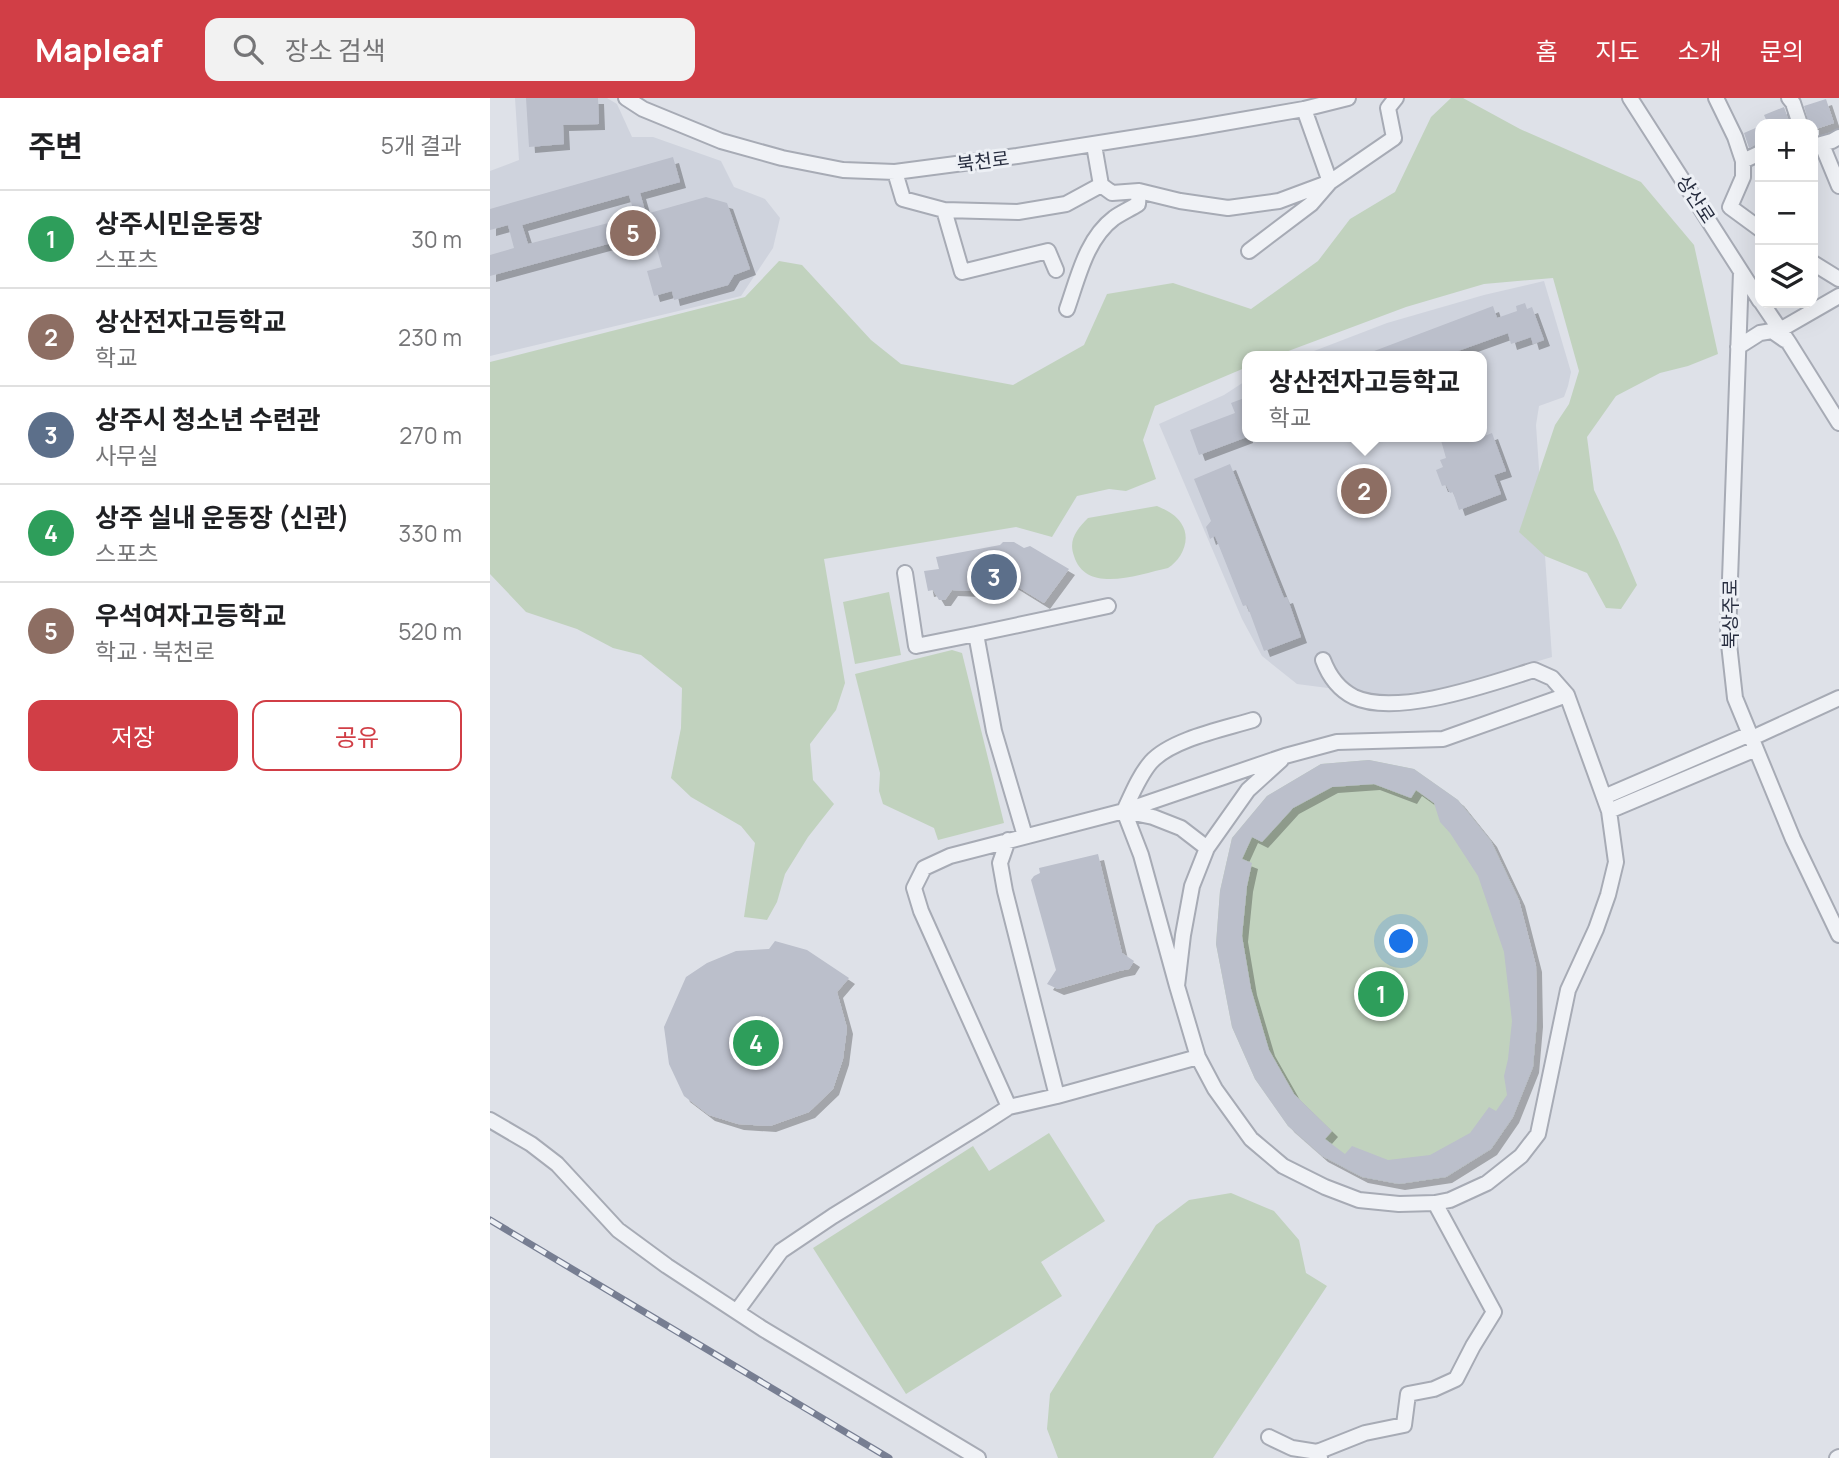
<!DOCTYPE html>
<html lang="ko">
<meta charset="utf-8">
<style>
:root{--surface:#fff;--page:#f2f2f2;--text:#202124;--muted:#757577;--line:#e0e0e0;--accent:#d13e46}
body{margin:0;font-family:Manrope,"Noto Sans KR",sans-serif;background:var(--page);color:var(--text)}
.controls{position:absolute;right:21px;top:21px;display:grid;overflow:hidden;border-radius:14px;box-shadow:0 7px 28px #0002}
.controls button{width:63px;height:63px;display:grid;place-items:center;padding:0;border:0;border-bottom:2px solid var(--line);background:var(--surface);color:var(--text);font:35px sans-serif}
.you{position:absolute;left:912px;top:844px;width:24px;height:24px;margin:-18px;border:5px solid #fff;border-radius:50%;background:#1a73e8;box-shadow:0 0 0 10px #1a73e833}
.badge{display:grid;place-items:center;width:46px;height:46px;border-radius:50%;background:var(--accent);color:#fff;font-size:23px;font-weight:700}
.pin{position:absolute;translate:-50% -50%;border:4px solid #fff;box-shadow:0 2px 7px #0006}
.popup{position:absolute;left:752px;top:253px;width:245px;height:91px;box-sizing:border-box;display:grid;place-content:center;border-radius:14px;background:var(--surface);filter:drop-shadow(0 2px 5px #0005);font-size:23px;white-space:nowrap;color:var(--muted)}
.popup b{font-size:26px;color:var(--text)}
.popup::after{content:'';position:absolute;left:50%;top:100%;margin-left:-14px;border:14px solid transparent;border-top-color:var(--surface)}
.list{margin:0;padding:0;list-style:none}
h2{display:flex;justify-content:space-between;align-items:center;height:91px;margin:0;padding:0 28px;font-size:30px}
h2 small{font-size:23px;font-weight:400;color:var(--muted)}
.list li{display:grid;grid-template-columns:46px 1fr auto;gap:21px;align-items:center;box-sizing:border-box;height:98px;padding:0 28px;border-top:2px solid var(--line)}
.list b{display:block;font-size:26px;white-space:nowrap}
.list p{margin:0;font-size:23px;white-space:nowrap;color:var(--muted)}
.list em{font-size:23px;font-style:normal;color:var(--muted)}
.actions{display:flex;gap:14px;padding:21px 28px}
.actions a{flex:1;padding:16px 0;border:2px solid var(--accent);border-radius:14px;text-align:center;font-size:24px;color:var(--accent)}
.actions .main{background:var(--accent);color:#fff}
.icon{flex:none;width:38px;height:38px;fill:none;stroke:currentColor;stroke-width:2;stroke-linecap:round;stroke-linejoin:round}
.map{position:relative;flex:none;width:1349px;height:1360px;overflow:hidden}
header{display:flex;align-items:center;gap:42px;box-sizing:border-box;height:98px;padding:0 35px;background:var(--accent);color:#fff}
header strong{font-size:33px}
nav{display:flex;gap:38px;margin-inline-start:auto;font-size:24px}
.search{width:490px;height:63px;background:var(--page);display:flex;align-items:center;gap:18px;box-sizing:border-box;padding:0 24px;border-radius:14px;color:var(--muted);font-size:26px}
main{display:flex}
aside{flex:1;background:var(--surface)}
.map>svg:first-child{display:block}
.built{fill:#cfd3dd}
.green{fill:#c1d2be}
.building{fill:#bbbfcb;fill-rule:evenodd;filter:url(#shadow)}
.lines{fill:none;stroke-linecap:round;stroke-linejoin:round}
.minor-casing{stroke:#a7abb5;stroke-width:18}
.minor{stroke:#f0f2f6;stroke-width:14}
.rail-casing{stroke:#777e92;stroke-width:7}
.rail{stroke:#edf0f5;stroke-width:4.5;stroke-dasharray:13;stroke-linecap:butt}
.labels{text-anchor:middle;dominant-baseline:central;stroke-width:6;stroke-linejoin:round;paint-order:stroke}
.street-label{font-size:19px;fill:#272d3f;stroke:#edf0f5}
</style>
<header>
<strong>Mapleaf</strong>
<div class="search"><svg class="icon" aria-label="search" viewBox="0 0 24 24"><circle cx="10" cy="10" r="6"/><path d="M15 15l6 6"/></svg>장소 검색</div>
<nav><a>홈</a><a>지도</a><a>소개</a><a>문의</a></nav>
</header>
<main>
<aside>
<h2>주변<small>5개 결과</small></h2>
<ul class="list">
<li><span class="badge" style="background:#2e9e5b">1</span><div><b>상주시민운동장</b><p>스포츠</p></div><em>30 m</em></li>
<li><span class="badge" style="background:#8d6e63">2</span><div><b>상산전자고등학교</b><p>학교</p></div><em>230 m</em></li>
<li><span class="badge" style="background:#5c6f8a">3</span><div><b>상주시 청소년 수련관</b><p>사무실</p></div><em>270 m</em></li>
<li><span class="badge" style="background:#2e9e5b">4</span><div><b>상주 실내 운동장 (신관)</b><p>스포츠</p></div><em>330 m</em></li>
<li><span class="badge" style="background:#8d6e63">5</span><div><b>우석여자고등학교</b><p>학교 · 북천로</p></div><em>520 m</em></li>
</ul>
<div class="actions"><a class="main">저장</a><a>공유</a></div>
</aside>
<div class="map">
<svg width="1349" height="1360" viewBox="0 0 1349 1360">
<defs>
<filter id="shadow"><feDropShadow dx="6" dy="6" stdDeviation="0" flood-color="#0004"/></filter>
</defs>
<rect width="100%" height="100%" fill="#dee1e8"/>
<path class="built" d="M25,0h92l10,6 15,33h21l68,24 13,26 31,12 15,19 -7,30 -32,48 -251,60v-185l29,-11z
M1054,183l27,91 -3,14 -4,11 -25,9 -3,19 16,232 -98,29 -64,10 -93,-12 -35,-28 -20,-37 -83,-195 65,-29 23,-15v57h234v-81h-180l86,-33 97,-28z"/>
<path class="green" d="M961,0h12l57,31 121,53 53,63 24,109 -30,12 -28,7 -44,23 -29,41 7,53 24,50 19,45 -16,24 -15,-1 -19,-35 -42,-17 -26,-24 36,-107 14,-21 10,-33 -26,-93 -69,6 -78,23 -131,49h-28v11l-92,39 -12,34 13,39 -30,12 -17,-2 -32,7 -25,41 -36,-10 -192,32 21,124 -9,27 -26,34 3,36 21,24 -26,33 -23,37 -8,28 -10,18 -23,-3 11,-74 -14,-17 -50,-29 -20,-19 10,-50 1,-40 -41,-33 -28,-7 -36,-19 -51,-17 -36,-38v-212l255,-65 34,-36 23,4 69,75 30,24 112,21 71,-40 23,-51 66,-11 78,26 67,-48 32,-42 45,-27 36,-75z
M667,408c9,4 18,8 24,17 11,16 1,36 -13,45 -28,6 -82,27 -94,-12 -6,-16 3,-27 14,-38z
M399,494l12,63 -46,9 -12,-62z
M462,552l10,3 42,170 -66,17 -4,-12 -51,-24 -4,-13 1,-18 -25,-99z
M879,662l45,9 44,31 33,41 28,59 18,121 -4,46 -20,50 -22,32 -45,28 -47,7 -37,-7 -40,-21 -34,-30 -33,-47 -23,-52 -16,-83 4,-53 12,-53 35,-42 54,-32z
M559,1035l56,88 -64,41 21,34 -156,98 -93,-146 160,-102 16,25z
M741,1095l43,18 25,29 7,33 21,13 -114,172h-155l-11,-29 3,-35 106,-169 33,-25z"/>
<path class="building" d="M36,0h72l1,26 -36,1 1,19 -35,3z
M1336,1l8,24 -21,7v-6h-4l-5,-18z
M1294,9l6,17h-22l-4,-9z
M1270,28v17l-11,5 -5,-15z
M183,59l7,25 -40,11 6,21 60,-17 21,6 23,66 -16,6 -6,10 -54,15 -2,-9 -18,5 -7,-25 15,-4 -10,-35 -162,44v-21l24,-7 -6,-23 -18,5v-21zM139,97l6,21 -107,28 -6,-19z
M1035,205l2,6 5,-2 12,33 -11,4 -2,-7 -20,7 -3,-11 -64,23h-83l132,-50 4,12 20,-7 -1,-5z
M757,299v40l-48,18 -9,-25 45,-17 -4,-10z
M1002,335l14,38 -12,4 7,19 -42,16 -6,-18 -3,1 -4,-8 -4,1 -6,-16 7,-3 -3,-7 6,-2 -6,-21h42z
M740,366l54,134 3,-1 14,40 -37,14 -17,-46 -4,1 -28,-70 -5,3 -4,-12 5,-6 -17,-42z
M513,444h11l10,6 6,-2 39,23 -25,34 -34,-21 -36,9 -22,-1 -7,10h-6l-6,-10 -5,1 -4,-20 15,-2 -3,-12 64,-12z
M879,662l45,9 44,31 33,41 28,59 17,66 1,55 -4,46 -20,50 -22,32 -45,28 -47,7 -37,-7 -40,-21 -34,-30 -33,-47 -23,-52 -16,-83 4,-53 12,-53 35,-42 54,-32zM884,686l37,14 5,-8 18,13 6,19 10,11 28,43 26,76 8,69 -4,38 -4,17 3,19 -11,16 -7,-4 -19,26 -40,22 -42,5 -36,-14 -7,8 -20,-15 7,-8 -38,-37 -25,-44 -18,-61 -9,-53 5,-50 5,-23 -10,-4 10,-22 10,5 31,-34 39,-21z
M608,756l24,99 12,8 -5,8 -10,2 -61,18 -11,-5 9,-14 -25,-90 3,-4 6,-3 -1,-5z
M285,843l32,9 42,28 -12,14 10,36 -4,31 -10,30 -24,23 -39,14 -32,-2 -29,-9 -25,-19 -15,-32 -5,-37 22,-50 21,-14 29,-12 33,-2z"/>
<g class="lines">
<g class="minor-casing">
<path id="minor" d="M136,0l17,11 78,32 61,17 61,12 52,2 122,-16 178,-28 109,-19 44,-11
M1140,0l130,203
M1226,0l19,39 8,24
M1299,0l4,5 7,21
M604,47l7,40 11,8 27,-2 41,10 48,7 51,-7 51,-19 -26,-73
M1332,47l17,41
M1324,48l18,-5 7,-4
M1270,55l-17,8v16l-13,30 30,22
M405,74l8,27 41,11 74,2 48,-8 35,-19
M454,112l18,62 86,-21 8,19
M759,153l62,-47 19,-22 64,-44 -6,-30 8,-10
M1323,165l26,16
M1251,174l-13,363 7,63 58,141 46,96
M1272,205l27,40 50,80
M577,211c11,-31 19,-70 47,-91 7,-5 16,-9 24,-14l1,-13
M1290,232l59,-34
M1248,249l22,-14 12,-2 13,9
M415,475l11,73 60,-12
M833,562c6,16 15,29 31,37 43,20 135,-13 180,-27l18,8 15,17
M1077,597l42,116 7,51 -8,33 -12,34 -28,61 -30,144 -17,22 -34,27 -37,17 -15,3 -36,1 -40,-4 -34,-13 -42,-21 -32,-27 -36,-50 -17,-32 -141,39 -48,11 -88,-196 -7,-23 10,-20 26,-12 174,-45 161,-55 52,-14 106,-3z
M1262,640l87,-40
M1114,699l146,-63
M634,713l29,6 28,11 26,20
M1119,713l147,-62
M535,738l-31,-105 -18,-97 132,-28
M518,742l-8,23 5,28 52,205
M687,888l-36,-131 -17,-44c8,-17 15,-35 27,-49 21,-23 73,-33 102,-42
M708,959l-21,-71 6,-51 9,-49 15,-38 41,-58 33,-30
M0,1022l41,24 26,20 61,66 49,36 96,63 215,129
M247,1213l44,-60 52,-35 148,-91 28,-18
M779,1339l23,11 25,4
M830,1360l-3,-6 48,-19 39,-8 4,-31 26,-5 22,-10 17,-33 21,-34 -59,-109
M1347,1360l2,-1"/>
</g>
<use href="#minor" class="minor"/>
<g class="rail-casing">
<path id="rail" d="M0,1122l399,238"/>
</g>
<use href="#rail" class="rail"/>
</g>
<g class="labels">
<g class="street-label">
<text transform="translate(493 63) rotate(-7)">북천로</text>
<text transform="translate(1206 101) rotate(57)">상산로</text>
<text transform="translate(1240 516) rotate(-90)">북상주로</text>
</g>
</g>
</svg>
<div class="controls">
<button>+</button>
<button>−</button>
<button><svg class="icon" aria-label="layers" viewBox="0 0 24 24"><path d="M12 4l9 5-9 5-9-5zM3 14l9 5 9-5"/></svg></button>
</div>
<div class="you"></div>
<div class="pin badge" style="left:891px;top:896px;background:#2e9e5b">1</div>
<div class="pin badge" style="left:874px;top:393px;background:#8d6e63">2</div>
<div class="popup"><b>상산전자고등학교</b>학교</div>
<div class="pin badge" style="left:504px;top:479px;background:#5c6f8a">3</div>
<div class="pin badge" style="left:266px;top:945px;background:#2e9e5b">4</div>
<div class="pin badge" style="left:143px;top:135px;background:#8d6e63">5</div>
</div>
</main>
